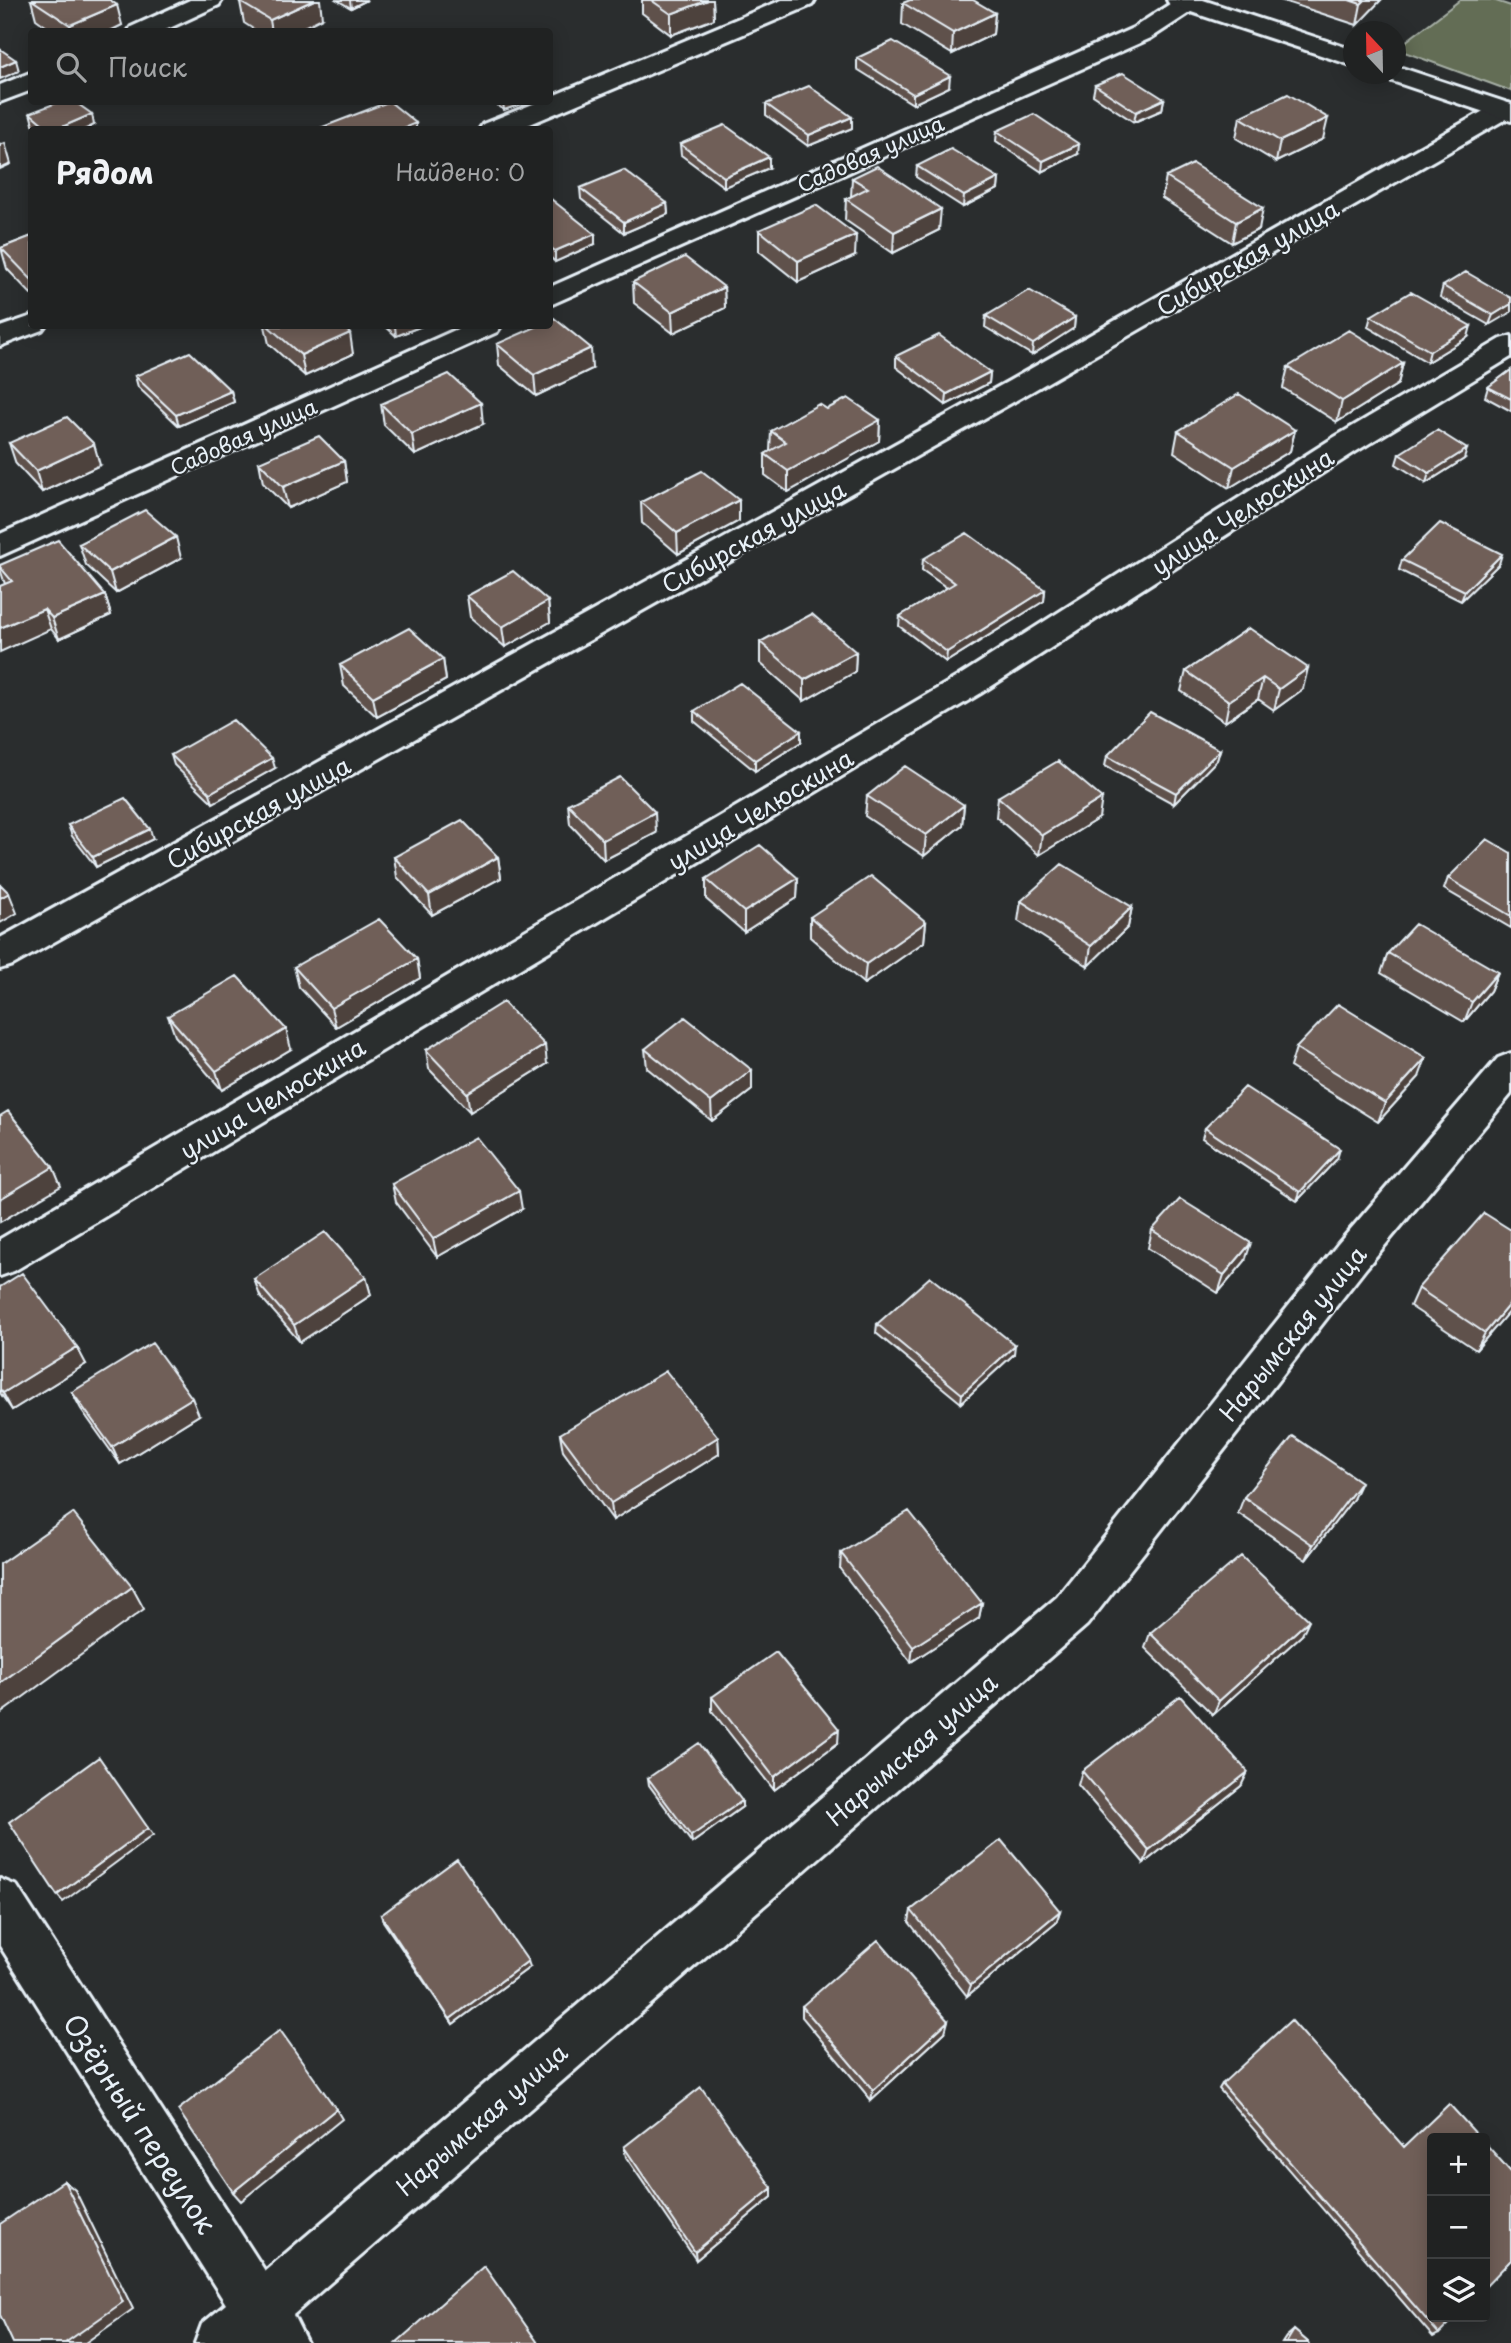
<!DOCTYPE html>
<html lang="ru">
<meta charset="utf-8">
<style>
:root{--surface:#202222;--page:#2d2f2f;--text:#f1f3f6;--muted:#a2a4a5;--line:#3d3f40}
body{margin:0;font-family:"Playpen Sans",sans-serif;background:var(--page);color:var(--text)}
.controls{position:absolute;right:21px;bottom:21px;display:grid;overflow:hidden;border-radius:7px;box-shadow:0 4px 18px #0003}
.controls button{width:63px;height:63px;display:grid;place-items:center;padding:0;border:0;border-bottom:2px solid var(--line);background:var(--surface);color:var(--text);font:35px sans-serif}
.compass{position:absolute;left:1343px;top:21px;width:63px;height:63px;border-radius:50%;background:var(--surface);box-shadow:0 4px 18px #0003;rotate:338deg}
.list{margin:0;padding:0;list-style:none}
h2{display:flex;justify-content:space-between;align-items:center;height:91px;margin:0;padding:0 28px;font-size:30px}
h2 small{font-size:23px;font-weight:400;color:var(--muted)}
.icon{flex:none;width:38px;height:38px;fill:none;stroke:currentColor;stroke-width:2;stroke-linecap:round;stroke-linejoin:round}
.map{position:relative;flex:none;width:1511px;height:2343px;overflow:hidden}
.search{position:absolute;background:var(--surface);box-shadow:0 4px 18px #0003;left:28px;top:28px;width:525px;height:77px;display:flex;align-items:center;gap:18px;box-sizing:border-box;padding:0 24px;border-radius:7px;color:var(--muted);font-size:26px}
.panel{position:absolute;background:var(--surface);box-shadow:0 4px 18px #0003;left:28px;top:126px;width:525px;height:203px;border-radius:7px}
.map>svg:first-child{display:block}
.green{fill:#646d54;stroke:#a6afa6;stroke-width:2}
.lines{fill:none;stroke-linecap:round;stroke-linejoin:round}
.minor-casing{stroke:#e8f1f8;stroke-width:6}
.tertiary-casing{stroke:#e8f1f8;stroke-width:6}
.minor{fill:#2a2d2e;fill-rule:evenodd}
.tertiary{fill:#2a2d2e;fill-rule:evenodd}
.wall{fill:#5f514c;stroke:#e8f1f8;stroke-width:2}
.shaded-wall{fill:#4e423e;stroke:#e8f1f8;stroke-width:2}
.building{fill:#6f5e58;stroke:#e8f1f8;stroke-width:2}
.labels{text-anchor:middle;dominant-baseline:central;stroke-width:5;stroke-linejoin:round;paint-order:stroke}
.far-street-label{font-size:21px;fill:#e8f1f8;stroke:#2a2d2e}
.street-label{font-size:24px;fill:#e8f1f8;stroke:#2a2d2e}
.near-street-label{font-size:28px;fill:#e8f1f8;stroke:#2a2d2e}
</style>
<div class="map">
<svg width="1511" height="2343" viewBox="0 0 1511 2343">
<rect width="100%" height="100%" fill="#2a2d2e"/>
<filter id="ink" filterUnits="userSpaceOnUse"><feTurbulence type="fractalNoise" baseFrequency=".0143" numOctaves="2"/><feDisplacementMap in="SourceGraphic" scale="14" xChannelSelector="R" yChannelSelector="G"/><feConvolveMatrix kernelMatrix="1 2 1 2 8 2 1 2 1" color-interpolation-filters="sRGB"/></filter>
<g filter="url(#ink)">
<path class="green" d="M1460,0h33l18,6v85l-115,-42z"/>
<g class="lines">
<g class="minor-casing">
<path id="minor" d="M190,0h32l-3,5 -58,27h-33l3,-5z
M782,0h33l-3,5 -296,125h-37l4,-6 55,-22h12v-5z
M1176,0h22l2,3 -3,5 -46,30 -601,267v-18l583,-259z
M32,72v18l-32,12v-17z
M1503,102l8,2v12l-482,277 -1016,572 -13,4v-31l1009,-557 485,-276z
M32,316v10h13l-3,4 -42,16v-19z
M464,326h37l-4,6 -497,224v-22z
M1511,336v21l-156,95 -374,241 -967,578 -14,5v-37l957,-562 376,-239 168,-99z
M1511,1053v41l-145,174 -279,357 -794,690 14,28h-112l7,-19 24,-20 -226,-358v-67l17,7 248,385 792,-674 281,-353 160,-186z"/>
</g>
<g class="tertiary-casing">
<path id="tertiary" d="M1167,0h36l151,50v16l-184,-61z
M1396,66l115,38v17l-125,-42 -3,-5h13z"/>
</g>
<use href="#minor" class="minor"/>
<use href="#tertiary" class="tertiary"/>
</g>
<path class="wall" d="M31,0h79l12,25 -14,7h-54l-18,-13z
M337,0h30l-16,8z
M642,0h71l1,19 -43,16 -29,-22z
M1280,0h101l-24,25z
M240,2l82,16 -28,14h-36l-14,-9z
M903,3l92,10 -2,21 -41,20 -50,-30z
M857,58l92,29 -36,17 -56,-35z
M1095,85l69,14 -2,11 -28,12 -41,-27z
M493,102h34l-23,8z
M766,104l86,13v11l-44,18 -42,-31z
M30,113l64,12 -10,5h-44l-7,-6z
M1240,117l83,22 -47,23 -40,-24z
M997,131l81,23 -36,18 -46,-31z
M680,144l89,24 -45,19 -43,-32z
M917,166l82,12 -1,11 -35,18 -47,-30z
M1166,177l93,52 -27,14 -70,-45z
M852,178l87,52 -46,23 -48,-33 1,-21 5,-3z
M580,188l87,15 1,11 -44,19 -43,-34z
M550,200l45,44 -40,18 -5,-5z
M759,230l96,26 -57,26 -39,-31z
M32,236v59l-25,-26 -6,-21z
M633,282l91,5 1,21 -52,25 -39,-30z
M1443,286l68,12 -22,27 -49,-28z
M986,316l89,1 -1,11 -42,27 -47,-28z
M1371,316l97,21 -41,25 -59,-35z
M265,326h76l12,28 -48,22 -36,-32z
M385,326h37l-26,10z
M497,344l95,25 -56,27 -37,-31z
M896,356l94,16 -1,11 -43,22 -50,-38z
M1403,363l-5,21 -61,38 -54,-34 5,-21z
M1511,370v41l-26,-14 3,-10z
M135,376l96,15 3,11 -55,24 -41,-39z
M381,404l102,20 -68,31 -31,-30z
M827,409l53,11 -1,21 -91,51 -23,-17v-21l5,-3 1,-20z
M1295,430l-5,21 -61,37 -55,-36 4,-21z
M9,443l91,22 -58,27 -26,-28z
M1399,454l65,5 -38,24 -30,-19z
M344,461l3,21 -59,26 -25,-25 -4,-21z
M739,500v21l-61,33 -36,-31 -1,-21z
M79,544l102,14 -65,35 -30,-28z
M923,559l122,31 -1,11 -98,61 -47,-36 1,-10 47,-28 -25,-18z
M1402,560l97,4 -38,37 -62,-31z
M0,565l105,30 6,20 -52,24 -8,-10 -46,-45 -5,-15z
M467,596l81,5 2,21 -45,25 -35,-30z
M1249,628l54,61 -29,21 -16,-11 -33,23 -44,-31 5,-20z
M760,642l96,10 -1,20 -51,29 -44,-38z
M443,659l3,21 -69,37 -33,-31 -4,-21z
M694,711l107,31 -46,29 -61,-50z
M1220,750l-3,10 -43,44 -69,-38 2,-10z
M171,755l104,13 -62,35 -39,-38z
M867,796l97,9 -2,20 -38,31 -59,-40z
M998,797l101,21 -60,37 -43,-38z
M568,804l88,29 -52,27 -34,-36z
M68,825l85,14 -57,28 -24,-31z
M1511,853v75l-67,-39 4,-11z
M394,857h104l3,21 -69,37 -35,-38z
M798,878l-1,20 -53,34 -38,-33v-20z
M1021,901l111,6 -4,20 -40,39 -70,-45z
M810,917l116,5 -2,20 -60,42 -54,-47z
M1388,953l110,19 -8,19 -26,31 -83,-49z
M417,959l3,19 -84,49 -37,-40 -5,-20z
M168,1016l123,33 -69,41 -47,-54z
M1296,1048l123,29 -41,45 -88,-55z
M645,1049l107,21v20l-40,31 -65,-53z
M426,1050l121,14 -77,48 -41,-43z
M1205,1128l132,31 -40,42 -95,-63z
M392,1184l130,25 -85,48 -41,-55z
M1152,1230l93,31 -27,32 -70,-45z
M1511,1230v79l-35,41 -66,-44 8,-18z
M366,1277l5,18 -71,47 -40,-46 -6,-17z
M0,1287l86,77 -74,46 -12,-17z
M877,1324l137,30 -53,49 -85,-70z
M72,1392l127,23 -79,49 -39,-55z
M560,1434l158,3 1,17 -106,66 -50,-69z
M1244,1497l109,2 -47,61 -68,-47z
M841,1553l141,50 -3,15 -68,44 -71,-93z
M1150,1633l152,2 -89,80 -68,-67z
M712,1697l126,46 -64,47 -62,-79z
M1082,1771l159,15 -97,77 -66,-78z
M648,1778l94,29 -50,36 -43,-58z
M911,1910l149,1 -4,12 -89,73 -58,-74z
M381,1915l149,52 -77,57 -70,-103z
M802,2006l143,26 -74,68 -69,-83z
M1222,2084l182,63 35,187 -6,3 -214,-248z
M624,2147l148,41v9l-76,63 -70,-103z
M1294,2330l15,13h-27l4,-6z"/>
<path class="shaded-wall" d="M314,0h6l2,18 -28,14h-22l-2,-12z
M350,0h17l-16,8z
M708,0h5l1,19 -43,16v-21z
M1365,0h16l-24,25 4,-21z
M117,5l5,20 -14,7h-36l-2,-7z
M995,13l-2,21 -41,20 1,-21z
M16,60l3,11 -19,8v-12z
M950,76l-1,11 -36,17v-10z
M1164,99l-2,11 -28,12 2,-10z
M503,102h24l-23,8z
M92,114l2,11 -10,5h-29z
M852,117v11l-44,18 1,-11z
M1328,118l-5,21 -47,23 4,-21z
M416,123v7h-17z
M5,143l6,21 -11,5v-24z
M1079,144l-1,10 -36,18 1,-11z
M769,157v11l-45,19v-10z
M999,178l-1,11 -35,18 1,-11z
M667,203l1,11 -44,19v-11z
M1263,208l-4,21 -27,14 4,-21z
M941,209l-2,21 -46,23 1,-21z
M595,234v10l-40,18v-11z
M856,235l-1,21 -57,26v-21z
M724,287l1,21 -52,25 -1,-21z
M1511,304v8l-22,13 4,-10z
M1075,317l-1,11 -42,27 1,-11z
M395,326h27l-26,10z
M1471,326l-3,11 -41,25 3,-11z
M350,333l3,21 -48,22 -4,-21z
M591,348l1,21 -56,27 -2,-21z
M1403,363l-5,21 -61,38 5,-21z
M990,372l-1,11 -43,22 1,-11z
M231,391l3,11 -55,24 -3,-11z
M481,403l2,21 -68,31 -3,-21z
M880,420l-1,21 -91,51v-21z
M1295,430l-5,21 -61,37 5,-21z
M94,444l6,21 -58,27 -6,-21z
M1467,449l-3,10 -38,24 3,-10z
M344,461l3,21 -59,26 -5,-21z
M739,500v21l-61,33 -1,-21z
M176,537l5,21 -65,35 -6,-21z
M1502,554l-3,10 -38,37 4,-10z
M1045,590l-1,11 -98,61 1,-10z
M105,595l6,20 -52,24 -7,-21z
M548,601l2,21 -45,25 -3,-20z
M44,609l7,20 -51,23v-24z
M856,652l-1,20 -51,29v-21z
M443,659l3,21 -69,37 -4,-20z
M1308,668l-5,21 -29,21 5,-21z
M1263,678l-5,21 -33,23 4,-21z
M801,731v11l-46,29v-11z
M1220,750l-3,10 -43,44 2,-11z
M272,758l3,10 -62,35 -3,-10z
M1102,798l-3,20 -60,37 3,-20z
M964,805l-2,20 -38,31 2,-21z
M655,812l1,21 -52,27 -1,-20z
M150,829l3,10 -57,28 -3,-10z
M498,857l3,21 -69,37 -3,-20z
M798,878l-1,20 -53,34v-20z
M9,893l8,20 -17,10v-25z
M1132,907l-4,20 -40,39 3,-20z
M926,922l-2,20 -60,42 2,-20z
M417,959l3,19 -84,49 -5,-19z
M1498,972l-8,19 -26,31 8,-20z
M286,1029l5,20 -69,41 -6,-19z
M545,1045l2,19 -77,48 -3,-19z
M1426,1058l-7,19 -41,45 7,-19z
M752,1070v20l-40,31 -1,-19z
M1340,1149l-3,10 -40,42 3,-9z
M53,1167l8,19 -61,36v-23z
M519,1191l3,18 -85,48 -4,-18z
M1251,1243l-6,18 -27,32 6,-18z
M366,1277l5,18 -71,47 -6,-17z
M1511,1302v7l-35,41 9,-17z
M1015,1345l-1,9 -53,49 1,-9z
M77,1347l9,17 -74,46 -9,-17z
M192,1398l7,17 -79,49 -8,-17z
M718,1437l1,17 -106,66 -2,-17z
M1361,1482l-8,17 -47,61 7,-15z
M132,1587l12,22 -144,105v-31z
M982,1603l-3,15 -68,44 2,-15z
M1309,1620l-7,15 -89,80 6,-14z
M839,1729l-1,14 -64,47v-13z
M1248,1772l-7,14 -97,77 5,-13z
M742,1801v6l-50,36 -1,-7z
M148,1828l5,7 -90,67 -6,-7z
M1060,1911l-4,12 -89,73 4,-11z
M528,1961l2,6 -77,57 -3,-5z
M948,2021l-3,11 -74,68 2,-10z
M336,2109l6,10 -101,82 -8,-9z
M64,2181l11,9 58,119 -48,34h-20z
M772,2188v9l-76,63 -1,-8z"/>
<path class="building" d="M32,0h78l7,5 -47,20z
M245,0h69l-44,20 -30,-18z
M651,0h57l-37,14z
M910,0h63l22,13 -42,20 -50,-30z
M1349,0h16l-4,4z
M893,41l57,35 -37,18 -56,-36z
M0,49l16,11 -16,7z
M1123,73l41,26 -28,13 -41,-27z
M809,86l43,31 -43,18 -43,-31z
M1288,94l40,24 -48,23 -40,-24z
M59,102h16l17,12 -37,16h-5l-20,-17z
M388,102h2l26,21 -17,7h-84z
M1034,114l45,30 -36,17 -46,-30z
M725,125l44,32 -45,20 -44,-33z
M951,149l48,29 -35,18 -47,-30z
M1193,164l70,44 -27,14 -70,-45z
M877,166l64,43 -47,23 -48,-33 22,-11 -16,-10z
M624,170l43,33 -43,19 -44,-34z
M551,199l44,35 -40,17 -5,-4v-47z
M816,205l40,30 -58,26 -39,-31z
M32,236v44l-31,-32z
M685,257l39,30 -52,25 -39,-30z
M1466,272l45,26v6l-18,11 -50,-29z
M1029,290l46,27 -42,27 -47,-28z
M1411,292l60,34 -41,25 -59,-35z
M554,318l37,30 -57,27 -37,-31 41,-18h12v-6z
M268,326h73l9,7 -49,22z
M1349,330l54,33 -61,38 -54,-34z
M939,335l51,37 -43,22 -51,-38z
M190,352l41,39 -55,24 -41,-39z
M1511,370v29l-23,-12z
M449,374l32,29 -69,31 -31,-30z
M1239,394l56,36 -61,37 -56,-36z
M848,398l32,22 -92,51 -23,-17 21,-12 -15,-11 48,-27 8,5z
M67,417l27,27 -58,27 -27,-28z
M1437,430l30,19 -38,24 -30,-19z
M319,436l25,25 -61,26 -24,-25z
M702,471l37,29 -62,33 -36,-31z
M145,510l31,27 -66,35 -31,-28z
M1440,523l62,31 -37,37 -63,-31z
M967,533l78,57 -98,62 -47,-36 55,-33 -32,-24z
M58,540l47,55 -53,23 -8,-9 -44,19v-42l12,-5 -12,-14v-2z
M513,571l35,30 -46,26 -35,-31z
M812,614l44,38 -52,28 -44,-38z
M409,628l34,31 -70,38 -33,-32z
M1249,628l59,40 -29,21 -16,-11 -34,23 -43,-30z
M740,683l61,48 -46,29 -61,-49z
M1150,712l70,38 -44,43 -69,-37z
M233,720l39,38 -62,35 -39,-38z
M1058,761l44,37 -60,37 -44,-38z
M905,766l59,39 -38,30 -59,-39z
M620,777l35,35 -52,28 -35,-36z
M125,798l25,31 -57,28 -25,-32z
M462,820l36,37 -69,38 -35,-38z
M1487,839l24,14v63l-63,-38z
M760,845l38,33 -54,34 -38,-33z
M1062,864l70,43 -41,39 -70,-45z
M871,876l55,46 -60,42 -56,-47z
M0,884l9,9 -9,5z
M379,919l38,40 -86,49 -37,-41z
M1415,924l83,48 -26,30 -84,-49z
M237,976l49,53 -70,42 -48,-55z
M503,1002l42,43 -78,48 -41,-43z
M1338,1004l88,54 -41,45 -89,-55z
M685,1017l67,53 -41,32 -66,-53z
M1245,1087l95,62 -40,43 -95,-64z
M8,1111l45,56 -53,32v-83z
M476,1137l43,54 -86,48 -41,-55z
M1180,1199l71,44 -27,32 -72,-45z
M1484,1213l27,17v72l-26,31 -67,-45z
M325,1232l41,45 -72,48 -40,-46z
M22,1273l55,74 -74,46 -3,-4v-102z
M930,1277l85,68 -53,49 -85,-70z
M152,1343l40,55 -80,49 -40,-55z
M666,1371l52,66 -107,66 -51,-69z
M1293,1436l68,46 -48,63 -69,-48z
M909,1511l73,92 -69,44 -72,-94z
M73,1513l59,74 -132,96v-119z
M1241,1556l68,64 -90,81 -69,-68z
M776,1652l63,77 -65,48 -62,-80z
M1180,1696l68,76 -99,78 -67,-79z
M699,1743l43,58 -51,35 -43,-58z
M99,1757l49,71 -91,67 -48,-73z
M1001,1840l59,71 -89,74 -60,-75z
M457,1859l71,102 -78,58 -69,-104z
M878,1940l70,81 -75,69 -71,-84z
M1291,2020l113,127 45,-43 31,34h-48v179h24l-17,17 -217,-250z
M280,2030l56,79 -103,83 -55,-82z
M701,2087l71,101 -77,64 -71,-105z
M1485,2143l26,29v88l-26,27z
M64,2181l59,121 -58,41h-52l-13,-28v-91z
M484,2266l54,77h-142z
M1294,2330l15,13h-23z"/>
</g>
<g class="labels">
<g class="far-street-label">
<text transform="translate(870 153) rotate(-24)">Садовая улица</text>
<text transform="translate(243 436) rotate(-24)">Садовая улица</text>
</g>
<g class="street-label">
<text transform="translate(1247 257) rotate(-30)">Сибирская улица</text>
<text transform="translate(1242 511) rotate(-33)">улица Челюскина</text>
<text transform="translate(753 536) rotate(-29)">Сибирская улица</text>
<text transform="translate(760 809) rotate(-31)">улица Челюскина</text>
<text transform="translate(258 812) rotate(-29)">Сибирская улица</text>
<text transform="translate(272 1098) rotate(-31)">улица Челюскина</text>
<text transform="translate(1292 1333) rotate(-51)">Нарымская улица</text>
<text transform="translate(911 1749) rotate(-41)">Нарымская улица</text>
<text transform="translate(481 2119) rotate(-41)">Нарымская улица</text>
</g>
<g class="near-street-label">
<text transform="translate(141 2123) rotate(57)">Озёрный переулок</text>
</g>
</g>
</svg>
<div class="controls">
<button>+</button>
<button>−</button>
<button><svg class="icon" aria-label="layers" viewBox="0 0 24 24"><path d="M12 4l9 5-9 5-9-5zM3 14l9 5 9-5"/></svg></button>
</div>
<svg class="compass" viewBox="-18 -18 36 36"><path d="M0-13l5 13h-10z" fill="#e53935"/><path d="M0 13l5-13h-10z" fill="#a2a4a5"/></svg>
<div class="search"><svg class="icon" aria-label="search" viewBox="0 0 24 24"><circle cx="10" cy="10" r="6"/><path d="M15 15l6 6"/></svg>Поиск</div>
<section class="panel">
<h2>Рядом<small>Найдено: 0</small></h2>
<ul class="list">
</ul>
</section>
</div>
